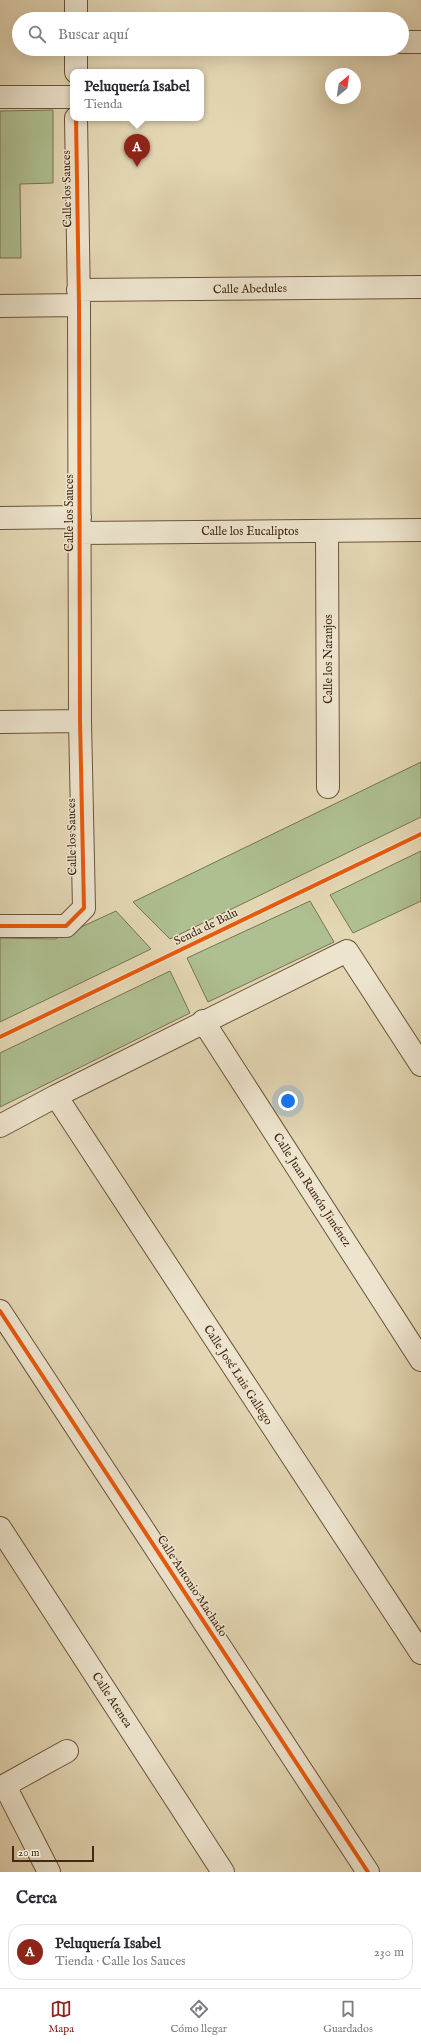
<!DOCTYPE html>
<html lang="es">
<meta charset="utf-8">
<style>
:root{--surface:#fff;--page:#f2f2f3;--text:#2b2b33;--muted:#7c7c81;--line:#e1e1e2;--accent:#8f2418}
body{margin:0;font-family:"IM FELL English",serif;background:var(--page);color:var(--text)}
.compass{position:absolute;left:325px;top:68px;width:36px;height:36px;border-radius:50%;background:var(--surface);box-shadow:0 4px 16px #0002;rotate:29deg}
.scale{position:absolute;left:12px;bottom:10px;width:82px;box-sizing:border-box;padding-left:4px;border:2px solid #432813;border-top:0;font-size:11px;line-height:14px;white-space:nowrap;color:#432813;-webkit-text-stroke:3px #ede4ce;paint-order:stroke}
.you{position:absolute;left:288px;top:1101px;width:14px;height:14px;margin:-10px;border:3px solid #fff;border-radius:50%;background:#1a73e8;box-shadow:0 0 0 6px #1a73e833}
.badge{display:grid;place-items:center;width:26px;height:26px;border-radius:50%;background:var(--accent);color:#fff;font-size:13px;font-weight:700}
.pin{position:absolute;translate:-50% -33px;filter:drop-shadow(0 1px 2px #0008)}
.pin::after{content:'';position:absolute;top:21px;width:14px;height:12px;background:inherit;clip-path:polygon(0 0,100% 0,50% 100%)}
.popup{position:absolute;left:70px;top:69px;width:134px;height:52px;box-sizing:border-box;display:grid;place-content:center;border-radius:8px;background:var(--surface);filter:drop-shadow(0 1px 3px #0005);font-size:13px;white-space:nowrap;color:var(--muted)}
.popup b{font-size:15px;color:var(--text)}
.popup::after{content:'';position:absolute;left:50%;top:100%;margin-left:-8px;border:8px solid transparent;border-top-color:var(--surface)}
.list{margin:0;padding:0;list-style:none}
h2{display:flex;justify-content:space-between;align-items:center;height:52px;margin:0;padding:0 16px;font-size:17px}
h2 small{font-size:13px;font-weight:400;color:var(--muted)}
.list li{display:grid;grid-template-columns:26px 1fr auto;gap:12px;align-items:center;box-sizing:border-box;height:56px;margin:0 8px 8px;padding:0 8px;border:1px solid var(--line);border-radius:16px}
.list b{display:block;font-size:15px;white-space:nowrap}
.list p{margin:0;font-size:13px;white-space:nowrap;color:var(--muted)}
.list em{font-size:13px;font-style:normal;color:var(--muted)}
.icon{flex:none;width:22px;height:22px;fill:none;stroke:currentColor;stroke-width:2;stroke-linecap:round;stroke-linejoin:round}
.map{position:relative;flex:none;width:421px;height:1872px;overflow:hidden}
.search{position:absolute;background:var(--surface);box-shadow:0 4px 16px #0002;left:12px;right:12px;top:12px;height:44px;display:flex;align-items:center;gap:10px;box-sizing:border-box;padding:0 14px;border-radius:22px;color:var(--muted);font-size:15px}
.sheet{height:116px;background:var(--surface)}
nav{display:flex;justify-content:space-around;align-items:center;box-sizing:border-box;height:56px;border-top:1px solid var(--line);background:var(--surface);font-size:11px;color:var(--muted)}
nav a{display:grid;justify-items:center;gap:2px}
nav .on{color:var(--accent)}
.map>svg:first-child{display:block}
.green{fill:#aebf91;stroke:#787452}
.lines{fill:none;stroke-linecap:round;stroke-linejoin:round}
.minor-casing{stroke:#6b543b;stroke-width:24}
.minor{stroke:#ede4ce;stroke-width:22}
.cycleway-casing{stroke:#ede4ce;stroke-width:6}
.cycleway{stroke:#e8590c;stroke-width:4}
.labels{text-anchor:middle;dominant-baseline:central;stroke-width:3;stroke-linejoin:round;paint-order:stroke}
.street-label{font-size:12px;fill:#432813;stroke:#ede4ce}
</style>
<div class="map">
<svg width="421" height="1872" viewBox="0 0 421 1872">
<rect width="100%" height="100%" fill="#e3d6b3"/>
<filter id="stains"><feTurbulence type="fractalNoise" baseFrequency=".005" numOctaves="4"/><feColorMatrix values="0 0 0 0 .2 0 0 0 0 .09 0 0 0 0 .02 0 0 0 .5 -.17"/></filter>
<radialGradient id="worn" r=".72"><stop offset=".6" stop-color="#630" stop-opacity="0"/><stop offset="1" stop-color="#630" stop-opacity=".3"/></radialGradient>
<path class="green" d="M53,110v73l-33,1 1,74h-21v-147z
M421,762v55l-251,122 -37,-37z
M421,851v50l-68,32 -23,-38z
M310,901l24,41 -126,60 -21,-44z
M116,911l35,38 -151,73v-84l55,1z
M170,971l20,42 -190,94v-54z"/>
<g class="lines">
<g class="minor-casing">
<path id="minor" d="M76,0v19
M402,42h19
M76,72v-23
M0,97h73
M78,290l343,-3
M0,306l79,-1
M0,518l80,-1
M327,531l1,256
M79,533l342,-3
M0,722l80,-1
M0,926h66l18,-18 -4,-187 -1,-416 -3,-187
M203,1021l218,339
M56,1096l365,557
M0,1126l56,-30 291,-145 74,114
M0,1311l368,561
M0,1528l223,344
M5,1786l44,86
M0,1788l67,-37"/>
</g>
<use href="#minor" class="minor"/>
<g class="cycleway-casing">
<path id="cycleway" d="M0,926h66l18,-18 -4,-187 -1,-416 -3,-187
M0,1037l421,-203
M0,1311l368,561"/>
</g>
<use href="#cycleway" class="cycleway"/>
</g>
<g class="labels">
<g class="street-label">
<text transform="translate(67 189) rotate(-91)">Calle los Sauces</text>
<text transform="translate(250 289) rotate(-1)">Calle Abedules</text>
<text transform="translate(69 513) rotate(-90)">Calle los Sauces</text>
<text x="250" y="531">Calle los Eucaliptos</text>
<text transform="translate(328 659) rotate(-90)">Calle los Naranjos</text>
<text transform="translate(72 837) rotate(-91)">Calle los Sauces</text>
<text transform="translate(206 927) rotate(-26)">Senda de Balu</text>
<text transform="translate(312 1190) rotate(57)">Calle Juan Ramón Jiménez</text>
<text transform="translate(238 1375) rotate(57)">Calle José Luis Gallego</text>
<text transform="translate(192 1586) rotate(57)">Calle Antonio Machado</text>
<text transform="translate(112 1700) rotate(57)">Calle Atenea</text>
</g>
</g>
<rect width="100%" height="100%" filter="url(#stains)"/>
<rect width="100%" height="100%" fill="url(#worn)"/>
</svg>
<svg class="compass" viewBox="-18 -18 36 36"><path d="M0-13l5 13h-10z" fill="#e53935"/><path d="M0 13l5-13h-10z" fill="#7c7c81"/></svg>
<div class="scale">20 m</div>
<div class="you"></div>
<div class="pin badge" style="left:137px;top:167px">A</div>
<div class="popup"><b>Peluquería Isabel</b>Tienda</div>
<div class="search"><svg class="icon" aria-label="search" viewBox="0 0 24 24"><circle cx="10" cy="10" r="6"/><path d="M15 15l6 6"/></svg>Buscar aquí</div>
</div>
<section class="sheet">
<h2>Cerca<small></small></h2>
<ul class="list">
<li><span class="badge">A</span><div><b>Peluquería Isabel</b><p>Tienda · Calle los Sauces</p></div><em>230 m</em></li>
</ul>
</section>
<nav>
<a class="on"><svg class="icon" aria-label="map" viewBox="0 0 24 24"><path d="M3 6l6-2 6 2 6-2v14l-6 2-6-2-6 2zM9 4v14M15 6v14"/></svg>Mapa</a>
<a><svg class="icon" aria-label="directions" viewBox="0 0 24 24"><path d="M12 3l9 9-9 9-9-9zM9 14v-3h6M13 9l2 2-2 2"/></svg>Cómo llegar</a>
<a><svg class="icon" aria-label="saved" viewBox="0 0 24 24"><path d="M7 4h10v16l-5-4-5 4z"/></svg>Guardados</a>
</nav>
